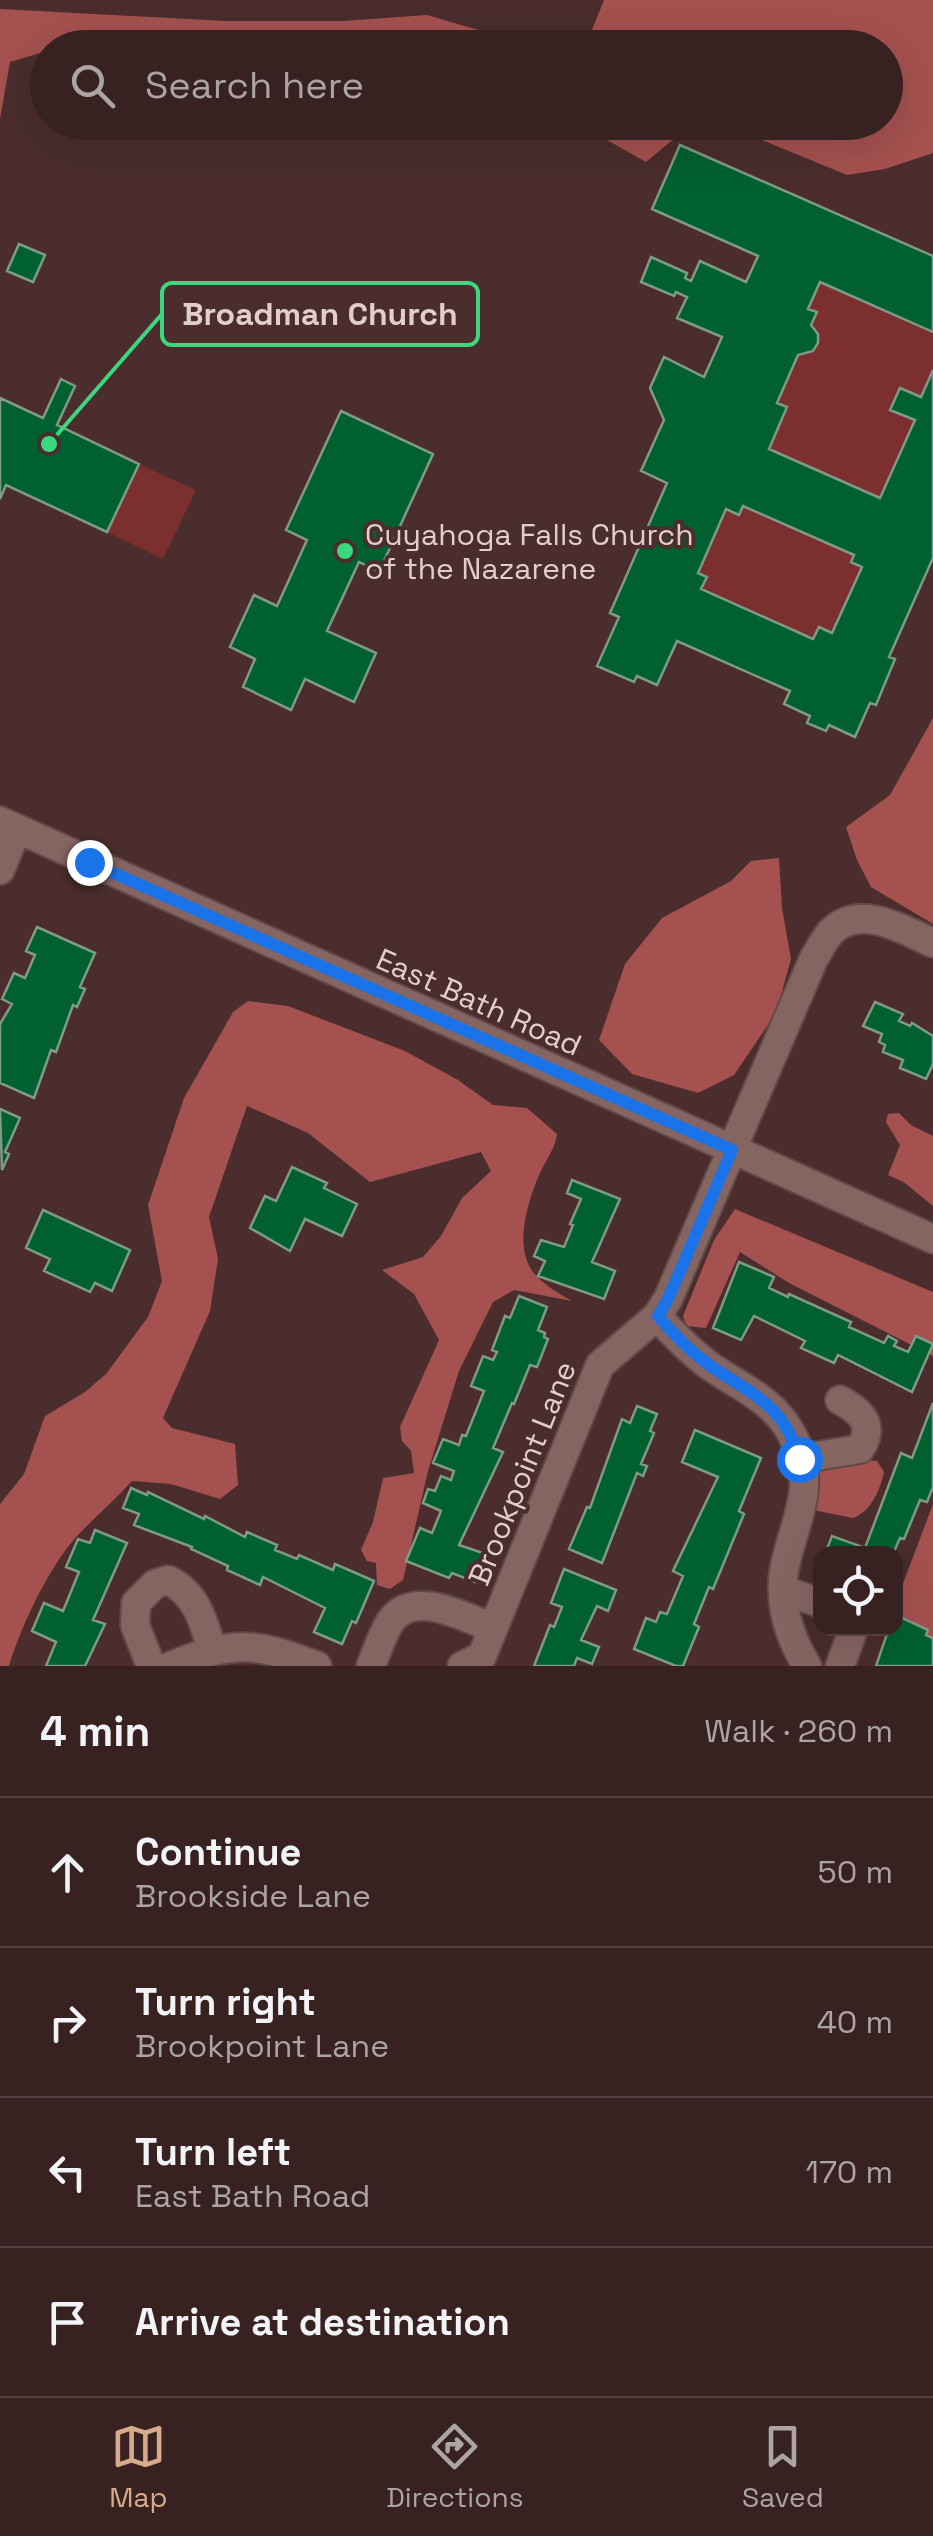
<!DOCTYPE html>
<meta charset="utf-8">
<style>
:root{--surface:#382221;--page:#432f2e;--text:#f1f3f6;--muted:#aba4a5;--line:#523f3f;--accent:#d6ab8b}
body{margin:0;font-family:"Space Grotesk",sans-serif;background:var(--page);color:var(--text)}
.controls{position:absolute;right:30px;bottom:30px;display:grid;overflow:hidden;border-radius:20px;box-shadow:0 10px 40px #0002}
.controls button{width:90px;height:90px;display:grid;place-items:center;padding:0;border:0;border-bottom:2px solid var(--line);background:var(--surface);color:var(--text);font:50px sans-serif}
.stop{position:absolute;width:30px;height:30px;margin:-22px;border:8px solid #1a73e8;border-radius:50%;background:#fff}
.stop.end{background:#1a73e8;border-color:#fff;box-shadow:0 2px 10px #0008}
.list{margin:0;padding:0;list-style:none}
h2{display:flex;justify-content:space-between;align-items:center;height:130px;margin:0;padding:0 40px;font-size:42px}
h2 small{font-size:32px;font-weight:400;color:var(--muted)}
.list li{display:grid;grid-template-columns:65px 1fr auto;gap:30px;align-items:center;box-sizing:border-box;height:150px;padding:0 40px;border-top:2px solid var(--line)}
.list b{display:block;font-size:38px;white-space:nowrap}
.list p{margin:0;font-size:32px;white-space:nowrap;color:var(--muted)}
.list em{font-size:32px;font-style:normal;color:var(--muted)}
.icon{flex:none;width:55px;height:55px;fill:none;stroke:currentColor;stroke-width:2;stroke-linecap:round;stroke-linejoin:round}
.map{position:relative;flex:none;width:933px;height:1666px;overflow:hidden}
.search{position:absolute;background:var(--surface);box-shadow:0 10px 40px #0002;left:30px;right:30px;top:30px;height:110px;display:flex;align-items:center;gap:25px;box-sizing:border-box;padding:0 35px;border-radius:55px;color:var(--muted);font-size:38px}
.sheet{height:730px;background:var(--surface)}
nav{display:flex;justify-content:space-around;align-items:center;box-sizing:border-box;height:140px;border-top:2px solid var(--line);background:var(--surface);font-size:28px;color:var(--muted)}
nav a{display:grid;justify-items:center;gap:5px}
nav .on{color:var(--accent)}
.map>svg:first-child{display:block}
.green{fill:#7b2f2f}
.forest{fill:#a4514f}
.building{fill:#006030;stroke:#7f9a86;stroke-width:2.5;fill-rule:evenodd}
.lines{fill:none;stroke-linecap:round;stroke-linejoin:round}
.minor-casing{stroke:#614948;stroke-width:32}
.minor{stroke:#856562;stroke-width:28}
.route{stroke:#1a73e8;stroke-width:12}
.poi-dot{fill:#3cd77e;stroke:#4a2d2c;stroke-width:4}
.labels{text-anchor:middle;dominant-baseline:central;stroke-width:8;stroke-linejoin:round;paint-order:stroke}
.poi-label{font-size:30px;fill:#e1cecd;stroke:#4a2d2c;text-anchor:start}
.street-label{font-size:30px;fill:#e1cecd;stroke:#4a2d2c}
.leader{fill:none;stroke:#3cd77e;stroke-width:4}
.callout-dot{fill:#3cd77e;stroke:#4a2d2c;stroke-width:4}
.callout{fill:#4a2d2c;stroke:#3cd77e;stroke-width:4}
.callout-label{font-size:32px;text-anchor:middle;font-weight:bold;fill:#e1cecd}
</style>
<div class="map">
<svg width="933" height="1666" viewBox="0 0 933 1666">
<rect width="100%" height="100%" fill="#4a2d2c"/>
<path class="green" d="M820,282l113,50v38l-12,27 -21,-9 -9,21 24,11 -35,78 -111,-49 18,-41 -10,-5 21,-48 15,-4c7,-11 6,-16 -2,-26l5,-12 -8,-4z
M139,464l57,26 -33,69 -56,-27z
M743,506l111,49 8,12 -30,66 -19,6 -112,-50 6,-12 -9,-4 28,-64 13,6z"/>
<path class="forest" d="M604,0h329v153l-48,16 -38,6 -126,-52 165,-1v-74l-301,-1z
M0,9l226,12h117l84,-6 109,32 -488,1 -1,3 -37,11 -10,57z
M590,123h103l-47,39 -39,-22z
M933,718v206l-62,-37 -14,-27 -11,-33 44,-32z
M779,858l3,50 9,51 -15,54 -42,62 -36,18 -66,-19 -33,-34 26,-76 37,-46 69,-37 20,-20z
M248,1001l40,5 117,45 53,29 35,25 34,3 30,26c-2,15 -10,24 -16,37 -12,26 -28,75 -8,101 11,13 25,21 39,29l-58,-11 -21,12 -34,69 -31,100 -25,109 -13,9 -13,-4 -1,-22 -9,-2 -6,-11 12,-28 10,-44 31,-5 -3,-22 -9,-10 -2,-14 39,-87 -25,-46 -32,-24 41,-13 18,-21 21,-38 29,-27 -10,-19 -111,30 -62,-49 -61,-27 -38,111 9,42 -8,52 -47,107 9,10 63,16 3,41 -18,14 -49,-15 -39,-3c-17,19 -37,36 -55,55 -28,31 -56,90 -68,130h-9v-162l24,-30 21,-58 40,-24 21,-18 42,-57 14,-36 -14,-76 36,-107 49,-86z
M899,1113l12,12 22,11v70l-28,-23 -17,-8 12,-30 -14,-23 2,-8z
M735,1209l198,83v64l-144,-73 -49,-31 -34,76 -20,-2 -3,-10 31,-76z
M846,1458l31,3 7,11c-4,18 -13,40 -31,46l-45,-9 5,-49z
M933,1504v138l-37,-20v-20z"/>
<path class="building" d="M680,145l253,111v76l-113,-50 -12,27 9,3 -6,13 7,9v9l-5,8 -15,4 -21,48 10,4 -18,42 111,49 35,-78 -25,-10 10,-22 21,9 12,-27v188l-44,99 6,2 -19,46 -6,-2 -15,34 -26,-12 -3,6 -19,-8 3,-7 -26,-12 6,-13 -113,-50 -20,44 -20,-9 -3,6 -37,-16 22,-49 -9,-4 57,-130 -26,-12 23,-51 -14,-32 14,-31 40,20 18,-40 -45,-19 10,-21 -11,-5 -2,4 -33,-14 10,-25 36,16 -2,5 6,3 9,-20 46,21 12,-26 -106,-47zM743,506l111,49 -3,7 11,5 -30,66 -13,-6 -6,12 -112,-50 6,-12 -9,-4 28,-64 13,6z
M19,244l26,11 -12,27 -26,-11z
M61,379l14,7 -18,39 82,39 -32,68 -101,-47 -6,14v-101l43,20z
M341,411l92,43 -54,118 -20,-10 -32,69 49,22 -22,49 -49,-23 -14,31 -48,-23 12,-28 -25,-12 24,-52 23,11 30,-66 -21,-10z
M37,927l58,26 -15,34 5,2 -8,18 -4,-2 -17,47 -5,-2 -17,48 -34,-15v-59l12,-20 -10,-5 12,-26 11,5 10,-23 -9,-4z
M875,1002l28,12 -4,7 11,5 2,-3 21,13v28l-7,15 -26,-11 3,-8 -20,-8 2,-7 -6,-3 3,-8 -19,-8z
M0,1109l20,9 -15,34 4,2 -7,16z
M292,1167l35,16 -3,5 33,16 -15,32 -37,-17 -15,32 -40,-23 15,-32 11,5z
M572,1180l48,19 -28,63 23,9 -11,28 -66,-23 7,-15 -11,-5 7,-16 23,7 9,-22 -3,-1 11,-25 -14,-6z
M43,1210l87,40 -18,41 -17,-8 -5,9 -46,-21 6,-12 -24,-11z
M739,1262l35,15 -5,11 19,9 1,-3 62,28 -2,5 35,16 4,-7 9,5 -3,5 14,6 8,-16 17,8 -21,48 -74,-37 -4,8 -33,-15 4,-7 -51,-25 -13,24 -28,-12z
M519,1296l28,11 -9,23 7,3 -1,4 4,2 -11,28 -7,-2 -16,39 -2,-1 -19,45 10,4 -44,93 27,9 -11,28 -23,-9 -3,5 -43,-17 14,-33 12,5 9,-22 -18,-8 5,-14 7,2 6,-15 10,4 3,-9 -21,-8 10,-24 16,6 3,-10 4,1 18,-45 -13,-5 12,-30 10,4 4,-8 -5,-2 13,-34 5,2z
M933,1403v84l-6,15 -7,-2 -16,39 -4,-1 -7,16h-68l7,-18 33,12 36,-95 11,5z
M637,1406l20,8 -7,17 4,2 -13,31 6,2 -4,10 -6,-3 -35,90 -33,-14 18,-42 3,1 32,-89 8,4z
M695,1430l66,28 -22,53 5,3 -31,75 -4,-2 -15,37 5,3 -16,39h-7l-42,-17 12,-31 10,4 4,-10 7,2 16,-38 -10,-5 45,-94 -36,-15z
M131,1488l16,7 1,-3 56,27 1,-3 40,21 2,-5 30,13 -2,5 22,9 2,-4 34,15 2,-6 39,17 -18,42 -4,-2 -10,23 -28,-12 11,-24 -62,-31 -3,8 -33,-15 1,-4 -37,-17 1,-2 -58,-22 5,-11 -16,-6z
M95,1530l32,13 -34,77 12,4 -20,42h-39l10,-24 -24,-11 12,-28 19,8 16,-39 -13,-5 12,-28 12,4z
M564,1569l52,21 -8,21 -11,-5 -16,34 18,7 -7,17 -15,-6 -3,8h-40l16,-41 4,2 8,-20 -11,-4z
M896,1615l32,15 -2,5 7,3v28h-57l13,-38h7z"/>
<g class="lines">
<g class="minor-casing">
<path id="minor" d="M0,821l933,418
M0,870l17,-41
M657,1316c16,18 32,34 50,48 29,21 63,33 83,67 31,54 3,89 -6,140 -5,34 6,67 23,95
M799,1459l61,-10c15,-24 2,-37 -20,-49
M783,1590l37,13
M151,1666l-16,-41 1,-22 19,-19 13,-4c28,13 36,42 44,70
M171,1666c62,-26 85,-24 146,0
M371,1666c6,-15 11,-31 19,-44 23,-34 74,-5 103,6
M462,1666l20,-10 118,-291 57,-49 11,-17 146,-341c6,-9 11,-21 19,-28 29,-26 71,0 100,13
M840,1666l14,-38"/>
</g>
<use href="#minor" class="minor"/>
</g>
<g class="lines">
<path class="route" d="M89,862l643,288 -64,149 -10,17c15,18 32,35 51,49 42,29 76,40 90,94"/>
</g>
<circle class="poi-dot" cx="345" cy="551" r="10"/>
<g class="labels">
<g class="poi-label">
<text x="365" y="534">Cuyahoga Falls Church<tspan x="365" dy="34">of the Nazarene</tspan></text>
</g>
<g class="street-label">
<text transform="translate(479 1002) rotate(24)">East Bath Road</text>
<text transform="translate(522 1473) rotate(-68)">Brookpoint Lane</text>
</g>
</g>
<path class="leader" d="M49 444L162 314"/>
<circle class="callout-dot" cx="49" cy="444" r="10"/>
<rect class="callout" x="162" y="283" width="316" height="62" rx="10"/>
<g class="callout-label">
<text x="320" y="325">Broadman Church</text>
</g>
</svg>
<div class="controls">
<button><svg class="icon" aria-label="locate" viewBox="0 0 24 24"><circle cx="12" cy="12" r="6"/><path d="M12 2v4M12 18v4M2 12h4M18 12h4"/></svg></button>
</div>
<div class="stop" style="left:799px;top:1459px"></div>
<div class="stop end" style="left:89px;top:862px"></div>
<div class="search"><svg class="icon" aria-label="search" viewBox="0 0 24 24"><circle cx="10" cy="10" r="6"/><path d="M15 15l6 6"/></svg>Search here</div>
</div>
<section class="sheet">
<h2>4 min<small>Walk · 260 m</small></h2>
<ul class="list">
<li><svg class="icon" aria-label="ahead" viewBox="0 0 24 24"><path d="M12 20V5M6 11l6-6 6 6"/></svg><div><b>Continue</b><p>Brookside Lane</p></div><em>50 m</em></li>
<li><svg class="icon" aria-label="right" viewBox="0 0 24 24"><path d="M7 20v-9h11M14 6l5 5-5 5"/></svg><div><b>Turn right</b><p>Brookpoint Lane</p></div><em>40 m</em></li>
<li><svg class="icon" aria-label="left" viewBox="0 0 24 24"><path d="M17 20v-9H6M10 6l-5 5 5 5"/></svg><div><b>Turn left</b><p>East Bath Road</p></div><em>170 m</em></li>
<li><svg class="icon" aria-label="arrive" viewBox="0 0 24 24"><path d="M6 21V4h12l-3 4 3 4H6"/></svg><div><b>Arrive at destination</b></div></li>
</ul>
</section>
<nav>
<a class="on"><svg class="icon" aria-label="map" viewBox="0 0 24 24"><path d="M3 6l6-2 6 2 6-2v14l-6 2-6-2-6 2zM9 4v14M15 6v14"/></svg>Map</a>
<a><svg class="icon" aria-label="directions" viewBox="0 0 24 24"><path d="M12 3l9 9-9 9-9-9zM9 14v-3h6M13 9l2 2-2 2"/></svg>Directions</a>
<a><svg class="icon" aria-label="saved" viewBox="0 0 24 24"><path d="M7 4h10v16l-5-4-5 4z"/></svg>Saved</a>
</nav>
